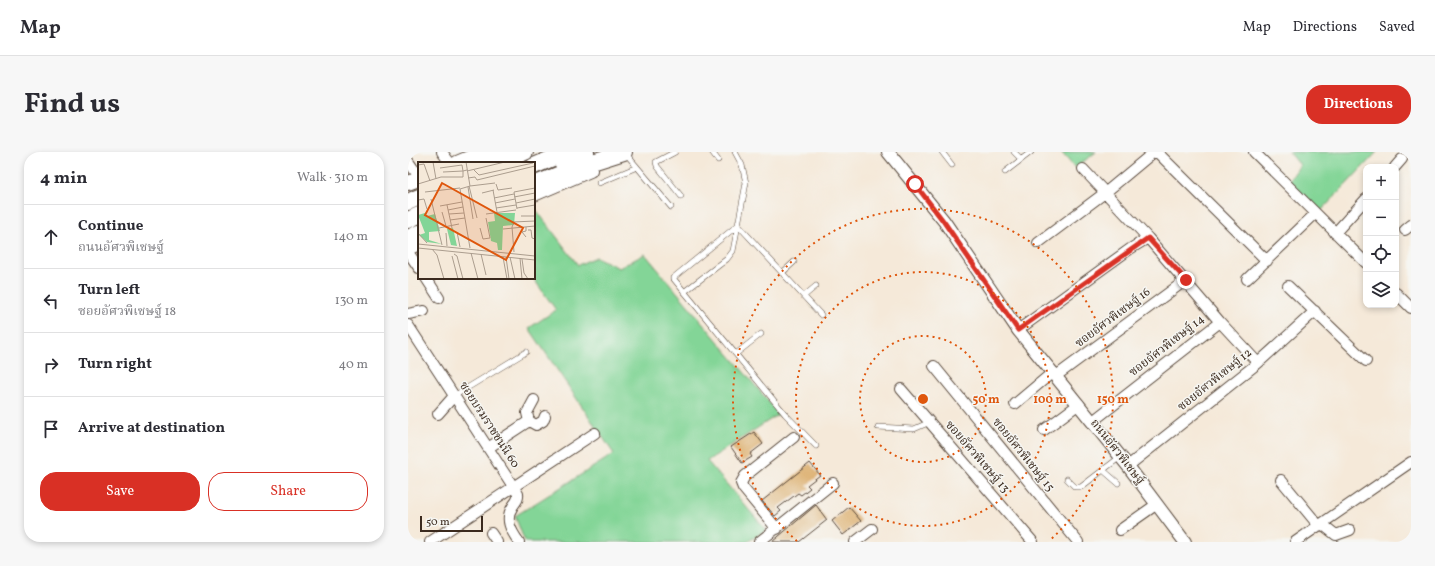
<!DOCTYPE html>
<meta charset="utf-8">
<style>
:root{--surface:#fff;--page:#f7f7f7;--text:#2b2b33;--muted:#7c7c81;--line:#e1e1e2;--accent:#d93025}
body{margin:0;font-family:Vollkorn,"Noto Serif Thai",serif;background:var(--page);color:var(--text)}
.controls{position:absolute;right:12px;top:12px;display:grid;overflow:hidden;border-radius:8px;box-shadow:0 2px 6px #0003}
.controls button{width:36px;height:36px;display:grid;place-items:center;padding:0;border:0;border-bottom:1px solid var(--line);background:var(--surface);color:var(--text);font:20px sans-serif}
.scale{position:absolute;left:12px;bottom:10px;width:63px;box-sizing:border-box;padding-left:4px;border:2px solid #3b2a1e;border-top:0;font-size:11px;line-height:14px;white-space:nowrap;color:#3b2a1e;-webkit-text-stroke:3px #f6f6f2;paint-order:stroke}
.stop{position:absolute;width:12px;height:12px;margin:-9px;border:3px solid #d93025;border-radius:50%;background:#fff}
.stop.end{background:#d93025;border-color:#fff;box-shadow:0 1px 4px #0008}
.list{margin:0;padding:0;list-style:none}
h2{display:flex;justify-content:space-between;align-items:center;height:52px;margin:0;padding:0 16px;font-size:17px}
h2 small{font-size:13px;font-weight:400;color:var(--muted)}
.list li{display:grid;grid-template-columns:26px 1fr auto;gap:12px;align-items:center;box-sizing:border-box;height:64px;padding:0 16px;border-top:1px solid var(--line)}
.list b{display:block;font-size:15px;white-space:nowrap}
.list p{margin:0;font-size:13px;white-space:nowrap;color:var(--muted)}
.list em{font-size:13px;font-style:normal;color:var(--muted)}
.actions{display:flex;gap:8px;padding:12px 16px}
.actions a{flex:1;padding:9px 0;border:1px solid var(--accent);border-radius:16px;text-align:center;font-size:14px;color:var(--accent)}
.actions .main{background:var(--accent);color:#fff}
.icon{flex:none;width:22px;height:22px;fill:none;stroke:currentColor;stroke-width:2;stroke-linecap:round;stroke-linejoin:round}
.map{position:relative;flex:none;width:1003px;height:390px;overflow:hidden;border-radius:16px}
header{display:flex;align-items:center;gap:24px;box-sizing:border-box;height:56px;padding:0 20px;background:var(--surface);border-bottom:1px solid var(--line)}
header strong{font-size:19px}
nav{display:flex;gap:22px;margin-inline-start:auto;font-size:14px}
.intro{display:flex;align-items:center;justify-content:space-between;box-sizing:border-box;height:96px;padding:0 24px}
h1{margin:0;font-size:28px}
.button{padding:10px 18px;border-radius:16px;background:var(--accent);color:#fff;font-size:14px;font-weight:700}
main{display:flex;gap:24px;padding:0 24px}
aside{flex:1;background:var(--surface);border-radius:16px;box-shadow:0 2px 6px #0003}
.map>svg:first-child{display:block}
.green{fill:#83d597;stroke:#5f805a}
.building{fill:#dbac69}
.lines{fill:none;stroke-linecap:round;stroke-linejoin:round}
.service-casing{stroke:#57473a;stroke-width:6}
.minor-casing{stroke:#57473a;stroke-width:12}
.tertiary-casing{stroke:#57473a;stroke-width:14}
.secondary-casing{stroke:#57473a;stroke-width:16}
.primary-casing{stroke:#57473a;stroke-width:18}
.service{stroke:#fff;stroke-width:5}
.minor{stroke:#fff;stroke-width:10}
.tertiary{stroke:#fff;stroke-width:12}
.secondary{stroke:#fff;stroke-width:14}
.primary{stroke:#fff;stroke-width:16}
.route{stroke:#d93025;stroke-width:5}
.ring{fill:none;stroke:#df570d;stroke-width:2;stroke-dasharray:2 4}
.labels{text-anchor:middle;dominant-baseline:central;stroke-width:3;stroke-linejoin:round;paint-order:stroke}
.street-label{font-size:12px;fill:#3b2a1e;stroke:#f6f6f2}
.inset-road{fill:none;stroke:#ab9d8e;stroke-width:1}
.view{fill:#df570d;fill-opacity:0.15;stroke:#df570d;stroke-width:2}
.inset-edge{fill:none;stroke:#3b2a1e;stroke-width:2}
.centre{fill:#df570d;stroke:#f6f6f2;stroke-width:2}
.ring-label{font-size:12px;text-anchor:middle;font-weight:bold;fill:#df570d;stroke:#f6f6f2;stroke-width:3;stroke-linejoin:round;paint-order:stroke}
</style>
<header>
<strong>Map</strong>
<nav><a>Map</a><a>Directions</a><a>Saved</a></nav>
</header>
<div class="intro"><h1>Find us</h1><a class="button">Directions</a></div>
<main>
<aside>
<h2>4 min<small>Walk · 310 m</small></h2>
<ul class="list">
<li><svg class="icon" aria-label="ahead" viewBox="0 0 24 24"><path d="M12 20V5M6 11l6-6 6 6"/></svg><div><b>Continue</b><p>ถนนอัศวพิเชษฐ์</p></div><em>140 m</em></li>
<li><svg class="icon" aria-label="left" viewBox="0 0 24 24"><path d="M17 20v-9H6M10 6l-5 5 5 5"/></svg><div><b>Turn left</b><p>ซอยอัศวพิเชษฐ์ 18</p></div><em>130 m</em></li>
<li><svg class="icon" aria-label="right" viewBox="0 0 24 24"><path d="M7 20v-9h11M14 6l5 5-5 5"/></svg><div><b>Turn right</b></div><em>40 m</em></li>
<li><svg class="icon" aria-label="arrive" viewBox="0 0 24 24"><path d="M6 21V4h12l-3 4 3 4H6"/></svg><div><b>Arrive at destination</b></div></li>
</ul>
<div class="actions"><a class="main">Save</a><a>Share</a></div>
</aside>
<div class="map">
<svg width="1003" height="390" viewBox="0 0 1003 390">
<rect width="100%" height="100%" fill="#f6f6f2"/>
<filter id="ink" filterUnits="userSpaceOnUse"><feTurbulence type="fractalNoise" baseFrequency=".025" numOctaves="2"/><feDisplacementMap in="SourceGraphic" scale="8" xChannelSelector="R" yChannelSelector="G"/><feConvolveMatrix kernelMatrix="1 2 1 2 8 2 1 2 1" color-interpolation-filters="sRGB"/></filter>
<filter id="wash" filterUnits="userSpaceOnUse"><feTurbulence type="fractalNoise" baseFrequency=".012" numOctaves="4" result="noise"/><feDisplacementMap in="SourceGraphic" scale="16" xChannelSelector="R" yChannelSelector="G"/><feGaussianBlur stdDeviation="0.9" result="paint"/><feColorMatrix in="noise" values="0 0 0 0 0 0 0 0 0 0 0 0 0 0 0 0 0 1.4 0 .05"/><feComposite in="paint" operator="in"/></filter>
<g filter="url(#wash)">
<rect width="100%" height="100%" fill="#f5e9d9"/>
<path class="green" d="M653,0h35l-21,16z
M881,0h88l-56,59 -32,-30 11,-16z
M126,55l44,58 18,-8 23,11 26,-14 134,160 -72,47 59,69 -19,12h-222l-10,-26 99,-62 -85,-126 27,-18 -23,-32z"/>
<g id="blocks">
<path class="building" d="M346,280l9,12 -13,10 2,3 -10,6 -11,-16z
M402,311l10,12 -13,10 3,3 -9,7 -3,-2 -20,15 3,3 -6,5 -13,-15z
M408,353l11,15 -28,22h-27z
M441,355l12,14 -18,14 -11,-14z"/>
</g>
</g>
<g filter="url(#ink)">
<use href="#blocks" fill-opacity="0" stroke="#57473a" stroke-width="1"/>
<g class="lines">
<g class="service-casing">
<path id="service" d="M267,0l-19,10 1,4 24,30
M304,0l6,8
M534,0l10,13
M606,0l7,7
M219,3l44,52
M597,20l26,-20
M191,31l38,-16
M374,121l12,-11
M276,140l43,-33 6,-8 13,-68 -4,-18 -7,-13
M396,144l12,-10
M329,201l24,-19
M46,244l72,-44
M470,275l36,2 16,-7
M408,294l-31,-32 -112,-136 65,-53 83,90
M695,318l15,13
M659,327l8,8h6l39,-30"/>
</g>
<g class="minor-casing">
<path id="minor" d="M34,0l8,11
M749,0l110,109
M846,0l112,111
M0,9l11,16
M987,15l7,-8
M675,17l65,69 72,84 38,41
M997,78l6,-5
M927,81l31,-34
M630,91l68,-51 48,-40
M0,100l11,16
M18,126l13,20
M839,127l68,-65
M880,134l78,75
M988,141l15,15
M0,162l16,-3
M0,173l110,169c1,6 -2,7 -5,12 -9,13 -2,25 6,36
M610,178l112,-81 18,-11
M526,214l144,176
M648,224l130,-96
M493,237l132,153
M126,248l-7,13 2,8 7,4 7,-4 2,-5
M607,252l38,-32
M30,262l16,-18
M685,269l127,-99
M636,278l35,-26
M80,296l41,-27
M720,314l130,-103 57,-52
M873,328l38,46
M914,372l14,11 14,-5
M369,377l-34,-41 -2,-5 4,-7 49,-39
M712,378l37,-26
M83,381l6,9
M22,390l165,-109
M351,390l74,-59
M447,390l17,-13
M887,390l116,-80"/>
</g>
<g class="tertiary-casing">
<path id="tertiary" d="M480,0l56,69 74,109 110,136 57,76"/>
</g>
<g class="secondary-casing">
<path id="secondary" d="M49,11l26,-11
M0,31l11,-4
M126,42l56,-24
M0,96l11,-5"/>
</g>
<g class="primary-casing">
<path id="primary" d="M154,10l24,-10
M73,11l26,-11
M91,11l26,-11
M126,14l33,-14
M126,33l46,-19 44,-14
M0,50l11,-5
M0,68l11,-5
M0,86l11,-5"/>
</g>
<use href="#service" class="service"/>
<use href="#minor" class="minor"/>
<use href="#tertiary" class="tertiary"/>
<use href="#secondary" class="secondary"/>
<use href="#primary" class="primary"/>
</g>
</g>
<g class="lines" filter="url(#ink)">
<path class="route" d="M507,32l29,38 74,108 130,-92 38,42"/>
</g>
<g class="ring">
<circle cx="515" cy="247" r="63"/>
<circle cx="515" cy="247" r="127"/>
<path d="M389 389A190 190 0 1 1 641 389"/>
</g>
<g class="labels">
<g class="street-label">
<text transform="translate(705 166) rotate(-37)">ซอยอัศวพิเชษฐ์ 16</text>
<text transform="translate(759 194) rotate(-38)">ซอยอัศวพิเชษฐ์ 14</text>
<text transform="translate(807 228) rotate(-39)">ซอยอัศวพิเชษฐ์ 12</text>
<text transform="translate(81 273) rotate(57)">ซอยบรมราชชนนี 60</text>
<text transform="translate(709 300) rotate(52)">ถนนอัศวพิเชษฐ์</text>
<text transform="translate(615 303) rotate(51)">ซอยอัศวพิเชษฐ์ 15</text>
<text transform="translate(569 305) rotate(49)">ซอยอัศวพิเชษฐ์ 13</text>
</g>
</g>
<g transform="translate(10 10)">
<rect width="117" height="117" fill="#f5e9d9"/>
<path d="M7,51l2,3 8,-2 5,17 -11,1v8l13,4 -15,-2 -8,-7 6,-2 -7,-18zM76,51h21l-1,12 -11,1 -1,24h-4l-1,-7 -6,-2 -3,-19 7,-1zM35,66l4,18 -6,-1 -4,-16z" fill="#83d597"/>
<path class="inset-road" d="M15,0l3,17M48,0l4,24 -10,3 10,59M0,3l6,-1 6,17M22,6l22,-3 1,6 -20,1M56,8l5,5 54,-12M49,9l38,-9M50,16l7,-1 2,3 58,-14M0,22l23,-7h22v-6l4,-1M78,22l2,6 14,-2M51,24l8,32M52,24l25,-3M50,25l5,32M75,28l4,22M7,30l35,-4M64,31l12,-3M96,35l21,-4M76,36l20,-4M13,37l11,46M0,38l6,-1 3,10M77,41l20,-4M98,41l19,-4M29,43l5,23M22,44l22,-4M78,46l20,-3M99,46l18,-3M99,47l-3,-17 21,-4M30,48l15,-3M24,50l4,14M31,52l15,-1M68,52l30,-4M103,54h14M32,58l15,-2M95,60l22,-1M21,66l20,-4M62,66l3,11 7,-1 -4,-20M85,67l32,-3M110,68h3l1,8 3,1M39,70l3,15M0,71l9,10M28,71l1,13M108,75l-4,-5 4,-1v-4M0,82l117,12M0,86l117,12M14,87l5,6 7,24M96,90l-2,-25 2,-5M53,91l7,26M36,92l3,2 6,23M63,92l5,21M34,94l6,23M85,95l4,22M88,95l3,22M92,95l5,22M102,96l2,21M104,97l2,14 4,6"/>
<path class="view" d="M24,21l81,45 -17,32 -81,-45z"/>
<rect width="117" height="117" class="inset-edge"/>
</g>
<circle cx="515" cy="247" r="6" class="centre"/>
<g class="ring-label">
<text x="578" y="251">50 m</text>
<text x="642" y="251">100 m</text>
<text x="705" y="251">150 m</text>
</g>
</svg>
<div class="controls">
<button>+</button>
<button>−</button>
<button><svg class="icon" aria-label="locate" viewBox="0 0 24 24"><circle cx="12" cy="12" r="6"/><path d="M12 2v4M12 18v4M2 12h4M18 12h4"/></svg></button>
<button><svg class="icon" aria-label="layers" viewBox="0 0 24 24"><path d="M12 4l9 5-9 5-9-5zM3 14l9 5 9-5"/></svg></button>
</div>
<div class="scale">50 m</div>
<div class="stop" style="left:507px;top:32px"></div>
<div class="stop end" style="left:778px;top:128px"></div>
</div>
</main>
